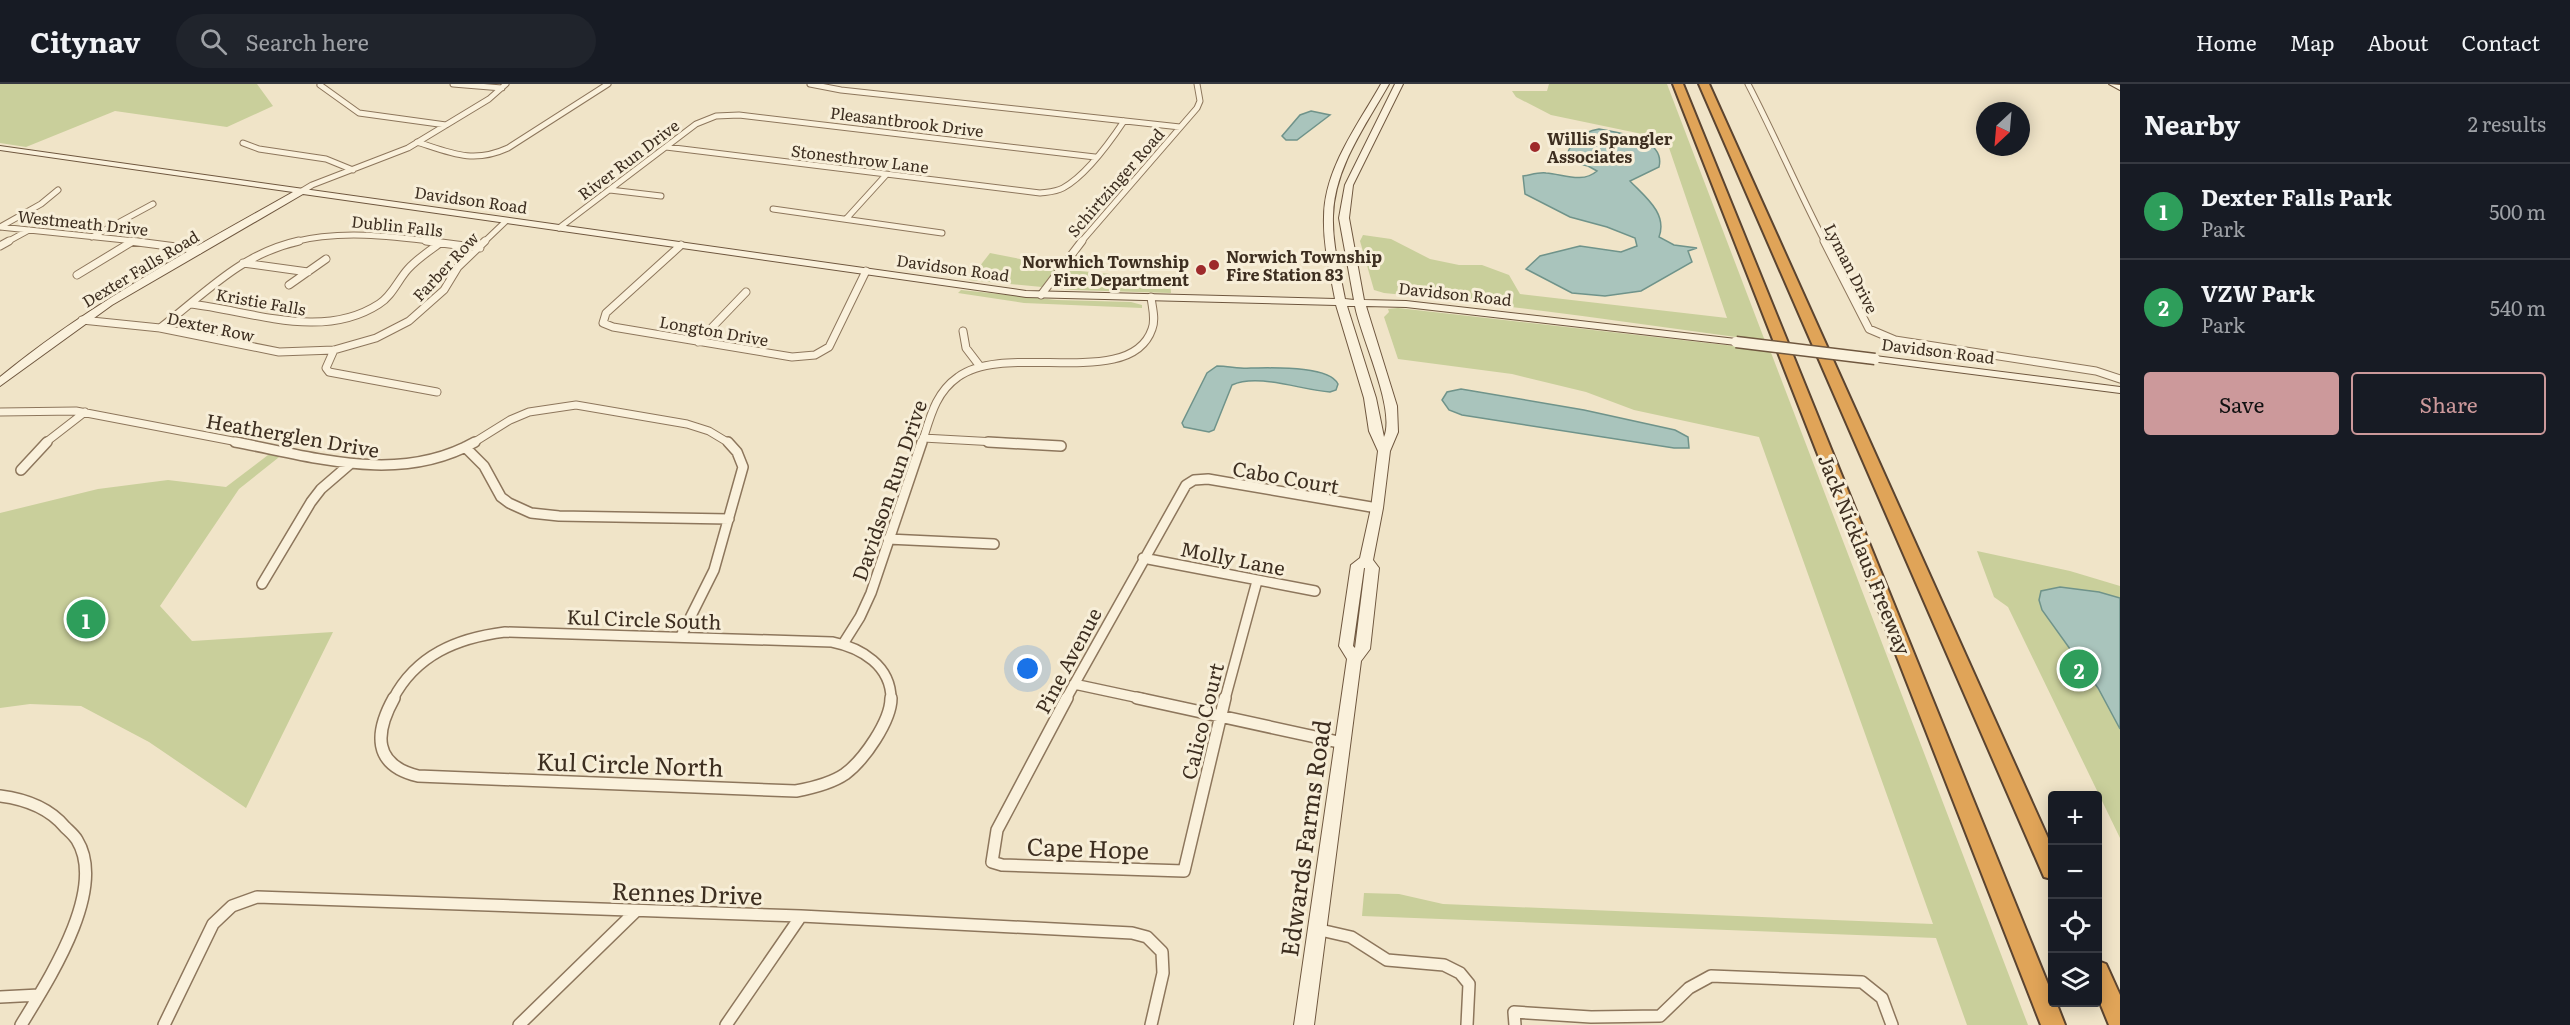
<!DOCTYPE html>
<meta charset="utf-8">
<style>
:root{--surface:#171b24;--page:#20242c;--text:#f1f3f6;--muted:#9ea1a6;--line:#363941;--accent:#cc999b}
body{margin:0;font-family:Literata,serif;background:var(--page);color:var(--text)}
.controls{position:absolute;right:18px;bottom:18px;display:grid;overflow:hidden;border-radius:6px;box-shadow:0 3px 15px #0003}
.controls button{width:54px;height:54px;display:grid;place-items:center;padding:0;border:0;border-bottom:2px solid var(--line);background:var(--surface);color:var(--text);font:30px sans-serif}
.compass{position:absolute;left:1976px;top:18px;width:54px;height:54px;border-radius:50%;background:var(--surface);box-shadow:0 3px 15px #0003;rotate:206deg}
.you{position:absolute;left:1028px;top:585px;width:21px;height:21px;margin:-15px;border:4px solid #fff;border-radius:50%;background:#1a73e8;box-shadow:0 0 0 9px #1a73e833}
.badge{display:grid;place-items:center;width:39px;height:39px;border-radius:50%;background:var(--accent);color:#fff;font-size:20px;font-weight:700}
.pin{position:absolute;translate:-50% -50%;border:3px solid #fff;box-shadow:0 2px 6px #0006}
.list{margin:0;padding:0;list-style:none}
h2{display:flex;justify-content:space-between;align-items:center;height:78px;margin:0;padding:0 24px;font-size:26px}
h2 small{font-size:20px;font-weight:400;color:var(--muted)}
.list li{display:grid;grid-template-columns:39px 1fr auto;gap:18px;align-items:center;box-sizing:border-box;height:96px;padding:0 24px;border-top:2px solid var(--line)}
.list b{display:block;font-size:22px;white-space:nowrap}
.list p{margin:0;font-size:20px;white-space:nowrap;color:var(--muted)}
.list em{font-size:20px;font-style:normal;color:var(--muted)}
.actions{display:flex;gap:12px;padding:18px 24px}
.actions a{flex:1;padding:14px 0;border:2px solid var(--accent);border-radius:6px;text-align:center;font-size:21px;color:var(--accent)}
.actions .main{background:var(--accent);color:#111}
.icon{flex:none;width:33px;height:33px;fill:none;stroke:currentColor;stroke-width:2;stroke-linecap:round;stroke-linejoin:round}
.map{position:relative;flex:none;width:2120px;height:941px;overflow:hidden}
header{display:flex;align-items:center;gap:36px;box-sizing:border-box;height:84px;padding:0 30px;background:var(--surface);border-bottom:2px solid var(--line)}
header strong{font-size:28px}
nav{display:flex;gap:33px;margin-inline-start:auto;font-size:21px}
.search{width:420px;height:54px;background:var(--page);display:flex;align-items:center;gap:15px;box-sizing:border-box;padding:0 21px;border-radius:33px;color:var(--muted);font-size:22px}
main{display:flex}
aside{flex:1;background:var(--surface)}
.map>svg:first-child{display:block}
.green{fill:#c9cf9b}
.water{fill:#a9c4bc;stroke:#6f938a;stroke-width:1.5}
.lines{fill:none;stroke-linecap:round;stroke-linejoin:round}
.street-far3-casing{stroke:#8d765c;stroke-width:7}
.street-far2-casing{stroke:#8d765c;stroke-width:9}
.street-far1-casing{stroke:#8d765c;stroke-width:12}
.street-casing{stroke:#8d765c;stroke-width:14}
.secondary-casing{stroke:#6f573f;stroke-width:2}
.highway-casing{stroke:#5b4430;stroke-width:4}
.street-far3{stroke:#faf1dc;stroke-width:5}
.street-far2{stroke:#faf1dc;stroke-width:7}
.street-far1{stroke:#faf1dc;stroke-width:9}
.street{stroke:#faf1dc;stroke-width:11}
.secondary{fill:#faf1dc;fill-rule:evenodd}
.highway{fill:#e0a458;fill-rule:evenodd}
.secondary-bridge-casing{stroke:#6f573f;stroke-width:13;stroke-linecap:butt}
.secondary-bridge{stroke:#faf1dc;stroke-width:10}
.poi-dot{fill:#9e2a2b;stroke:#f7eed8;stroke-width:2}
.labels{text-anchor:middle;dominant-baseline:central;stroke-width:6;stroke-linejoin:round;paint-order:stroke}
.far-street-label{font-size:16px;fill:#3d2e20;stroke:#f7eed8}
.far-poi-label{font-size:16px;font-weight:bold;fill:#3d2e20;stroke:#f7eed8;text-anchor:start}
.street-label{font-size:20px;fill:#3d2e20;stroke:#f7eed8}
.near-street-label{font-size:24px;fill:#3d2e20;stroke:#f7eed8}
</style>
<header>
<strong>Citynav</strong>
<div class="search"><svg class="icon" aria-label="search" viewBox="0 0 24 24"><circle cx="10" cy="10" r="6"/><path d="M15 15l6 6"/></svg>Search here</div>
<nav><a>Home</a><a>Map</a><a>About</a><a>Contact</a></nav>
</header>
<main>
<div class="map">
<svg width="2120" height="941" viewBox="0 0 2120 941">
<rect width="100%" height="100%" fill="#f0e4c8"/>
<path class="green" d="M0,0h257l16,22 -46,21 -112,-16 -89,36 -26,-4z
M1549,0h118l98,257c-127,-17 -254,-36 -381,-48l-10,-3 -14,-49 3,-6 28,4 39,20 29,6h23l27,10 11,19 207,24 -61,-179 -115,-24 -35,-18 -4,-6h35z
M990,169l90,18 90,9 1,13 -98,-3 -104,-10z
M961,206l96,10 74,2 11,3v3l-118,-5 -66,-10z
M1398,224l372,42 258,675h-61l-31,-87 -574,-22 2,-23 35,1 44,10 490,20 -174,-487 -125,-27 -48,-18 -74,-18 -114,-15 -14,-42 5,-5 -1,-3z
M272,368l11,2 -44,35 -79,117 32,35 141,-9 -87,176 -97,-66 -68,-36 -51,-2 -30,4v-195l98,-24 70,-9 58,7z
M1977,467l93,20 50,15v252l-112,-231 -14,-10z"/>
<path class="water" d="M1311,27l19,4 -33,25h-11l-4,-4 18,-21z
M1599,45c20,4 67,9 60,38l-29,14c14,15 38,32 29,56l15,8 23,3 -9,3 4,11 -51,29 -36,5 -33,-3 -46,-24 14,-13 40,-10 41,6 16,-6 -2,-8 -28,-11 -37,-10 -45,-23 -2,-18c7,-1 16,-4 23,-3 17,1 36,11 51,-2l-9,-5 -23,-5c4,-18 16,-29 34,-32z
M1217,282c12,0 23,3 34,2 19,0 78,-3 87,16l-2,6 -6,2c-29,-2 -72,-19 -98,-7l-18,45 -5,2 -25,-5 -2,-4 25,-50z
M1461,305l123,21 91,20 13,7 1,11h-15l-212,-33 -13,-5 -7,-10 5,-8z
M2060,503l39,5 21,6v131l-22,-41 -56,-78 -3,-10 2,-9z"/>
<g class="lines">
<g class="street-far3-casing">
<path id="street-far3" d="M453,0l49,4
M810,0l31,6 339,37
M1748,0c27,52 50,106 77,158
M320,1l39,28 87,12
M417,58c34,11 56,22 91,6l100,-64
M243,59l16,6 67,10 27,11
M666,63l374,46c7,-1 16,-1 23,-5 22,-12 47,-46 61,-67
M610,106l51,6
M302,107l10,-6 96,-37 81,-49 17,-15
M773,125l169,24
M846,135l40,-44
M0,143l144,15
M0,143l41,-23 17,-14
M559,144l137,-104 20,-8 23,-1 356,42
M92,153l61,-33
M7,158l22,-12
M131,158l2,-1
M293,158c47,-12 96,-6 144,0
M484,158l22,-21
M1081,158l116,-134 3,-7 -3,-17"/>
</g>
<g class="street-far2-casing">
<path id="street-far2" d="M130,157l69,9
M426,157l54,7
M1824,157l45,88 26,11 201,31 24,8
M681,161l-75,68 -3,10 10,4 179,30 23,-2 14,-8 37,-76
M0,162l9,-5
M243,179l65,9
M77,191l56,-34
M289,201l37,-26
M1041,211l41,-54
M191,220c61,7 131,37 188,0 13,-8 19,-24 29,-35 9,-10 21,-18 32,-26
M82,236l78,8 119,24 55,-2 42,-12 33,-17 35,-31 14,-23 27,-26
M160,244c46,-35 80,-74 139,-87
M963,247l3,17 13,17
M698,258l48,-50
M334,266l-8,18 3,4 108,20
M0,328l76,-1 167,32
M923,354l91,5
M45,359l40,-31
M473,359l37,-23 19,-8 47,-7 111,19 22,7 20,12
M922,359c8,-25 13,-50 36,-66 48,-36 173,14 194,-48 4,-10 0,-22 -1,-32"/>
</g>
<g class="street-far1-casing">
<path id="street-far1" d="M235,358c80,15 164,43 240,0
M988,358l73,4
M465,363l19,19 17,31 8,6 22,10 28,3 170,3
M21,386l26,-28
M888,455l106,5
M1143,474l172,33
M262,500l49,-82 10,-13 29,-25
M681,552l33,-66 29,-103 -6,-15 -9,-10
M843,560l17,-27 11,-24 51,-151
M1074,600l70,15
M393,615c23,-44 64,-61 112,-67l327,10c30,6 59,24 59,57
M1066,615l120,-214 8,-5 14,-1 169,29
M1225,615l32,-118"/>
</g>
<g class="street-casing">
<path id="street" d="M394,614c-19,34 -22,67 24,78l378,15c16,-3 36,-8 49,-17 19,-14 46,-53 46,-76
M1067,614l-70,132 -5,32 10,3 182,6 41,-173
M1137,614l206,45
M0,712c24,3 49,12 65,31 4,4 9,8 12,13 31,50 -30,142 -56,185
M1316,845l35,8 36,23 57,5 16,8 9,11 -2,41
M0,913l39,-2
M164,941l49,-101 19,-18 25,-9 544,19 331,17 15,4 15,15 1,21 -12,52
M519,941l116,-113
M726,941l75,-109
M1515,941l-1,-13 77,5 69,-1 29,-28 22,-12 151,6 20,16 10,27"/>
</g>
<g class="secondary-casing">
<path id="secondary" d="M1381,0h8c-23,41 -55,84 -56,132 -1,28 7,56 12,83l9,1 -15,-82 6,-33 50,-101h8l-50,101 -4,33 15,82 42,1 330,38 5,3 -5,3 -330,-38 -40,-1 31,100 1,26 -8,19 -7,57 -10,52 6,8 -9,81 -9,12 -47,364h-20l53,-366 -8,-13 12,-81 9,-7 11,-50 7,-57 -9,-20 -5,-33 -28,-93 -310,-8 -723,-103 -191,111 -112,81v-9c90,-74 192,-128 293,-185l-293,-42v-4l1026,145 309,8c-5,-27 -12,-54 -11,-82 0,-48 34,-92 57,-133zM1347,222h8c6,32 41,103 29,131l-8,-39zM1364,484h1l-10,80 -2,-2z
M2109,0l11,1v5z
M1875,272l245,31v6l-249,-32 -1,-2z"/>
</g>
<g class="highway-casing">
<path id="highway" d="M1673,0h10l369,910v8h4l9,23h-24z
M1699,0h10l343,763v32l-8,-2 -3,-7z
M2098,877l8,3 14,31v30h-11l-11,-27z"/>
</g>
<use href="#street-far3" class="street-far3"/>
<use href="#street-far2" class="street-far2"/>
<use href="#street-far1" class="street-far1"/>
<use href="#street" class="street"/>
<use href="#secondary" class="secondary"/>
<use href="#highway" class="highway"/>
<g class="secondary-bridge-casing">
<path id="secondary-bridge" d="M1736,258l139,17"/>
</g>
<use href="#secondary-bridge" class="secondary-bridge"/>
</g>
<g class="poi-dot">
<circle cx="1535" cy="63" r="6"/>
<circle cx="1214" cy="181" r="6"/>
<circle cx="1201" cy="186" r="6"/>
</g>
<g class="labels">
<g class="far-street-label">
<text transform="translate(907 37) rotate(7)">Pleasantbrook Drive</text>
<text transform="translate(860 74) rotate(7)">Stonesthrow Lane</text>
<text transform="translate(628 75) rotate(-37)">River Run Drive</text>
<text transform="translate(1115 98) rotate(-49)">Schirtzinger Road</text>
<text transform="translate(471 115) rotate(8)">Davidson Road</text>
<text transform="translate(83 138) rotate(6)">Westmeath Drive</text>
<text transform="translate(397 141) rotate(6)">Dublin Falls</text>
<text transform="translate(445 182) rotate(-47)">Farber Row</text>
<text transform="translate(953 183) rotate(8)">Davidson Road</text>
<text transform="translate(140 184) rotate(-31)">Dexter Falls Road</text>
<text transform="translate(1852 184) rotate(63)">Lyman Drive</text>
<text transform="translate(1455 209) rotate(6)">Davidson Road</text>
<text transform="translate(261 217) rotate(10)">Kristie Falls</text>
<text transform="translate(211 242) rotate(12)">Dexter Row</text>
<text transform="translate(714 246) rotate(10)">Longton Drive</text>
<text transform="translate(1938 266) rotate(7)">Davidson Road</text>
</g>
<g class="far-poi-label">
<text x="1547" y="54">Willis Spangler<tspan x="1547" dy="18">Associates</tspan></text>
<text x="1226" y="172">Norwich Township<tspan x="1226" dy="18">Fire Station 83</tspan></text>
<text x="1189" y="177" text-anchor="end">Norwhich Township<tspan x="1189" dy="18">Fire Department</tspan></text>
</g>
<g class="street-label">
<text transform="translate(293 350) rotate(10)">Heatherglen Drive</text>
<text transform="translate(1286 392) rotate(10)">Cabo Court</text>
<text transform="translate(888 406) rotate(-71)">Davidson Run Drive</text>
<text transform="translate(1866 470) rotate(68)">Jack Nicklaus Freeway</text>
<text transform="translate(1233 473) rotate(11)">Molly Lane</text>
<text transform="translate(644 534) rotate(2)">Kul Circle South</text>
<text transform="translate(1067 576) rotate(-62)">Pine Avenue</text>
<text transform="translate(1201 637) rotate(-76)">Calico Court</text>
</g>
<g class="near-street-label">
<text transform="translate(630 679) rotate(2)">Kul Circle North</text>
<text transform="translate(1304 754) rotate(-82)">Edwards Farms Road</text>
<text transform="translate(1088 763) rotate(2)">Cape Hope</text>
<text transform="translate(687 808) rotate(2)">Rennes Drive</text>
</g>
</g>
</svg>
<div class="controls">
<button>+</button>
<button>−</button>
<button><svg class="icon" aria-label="locate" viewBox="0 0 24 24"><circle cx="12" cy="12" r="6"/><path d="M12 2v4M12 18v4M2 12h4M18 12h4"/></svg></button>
<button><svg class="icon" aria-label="layers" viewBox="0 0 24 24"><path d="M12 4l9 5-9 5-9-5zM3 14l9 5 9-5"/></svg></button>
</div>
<svg class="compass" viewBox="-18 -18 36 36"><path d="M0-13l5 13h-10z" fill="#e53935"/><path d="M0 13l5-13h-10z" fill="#9ea1a6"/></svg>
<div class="you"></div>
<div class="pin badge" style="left:86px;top:535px;background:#2e9e5b">1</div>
<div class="pin badge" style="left:2079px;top:585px;background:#2e9e5b">2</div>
</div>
<aside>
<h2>Nearby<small>2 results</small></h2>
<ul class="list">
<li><span class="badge" style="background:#2e9e5b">1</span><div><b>Dexter Falls Park</b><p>Park</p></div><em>500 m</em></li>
<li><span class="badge" style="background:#2e9e5b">2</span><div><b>VZW Park</b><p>Park</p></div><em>540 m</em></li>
</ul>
<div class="actions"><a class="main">Save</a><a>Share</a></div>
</aside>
</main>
